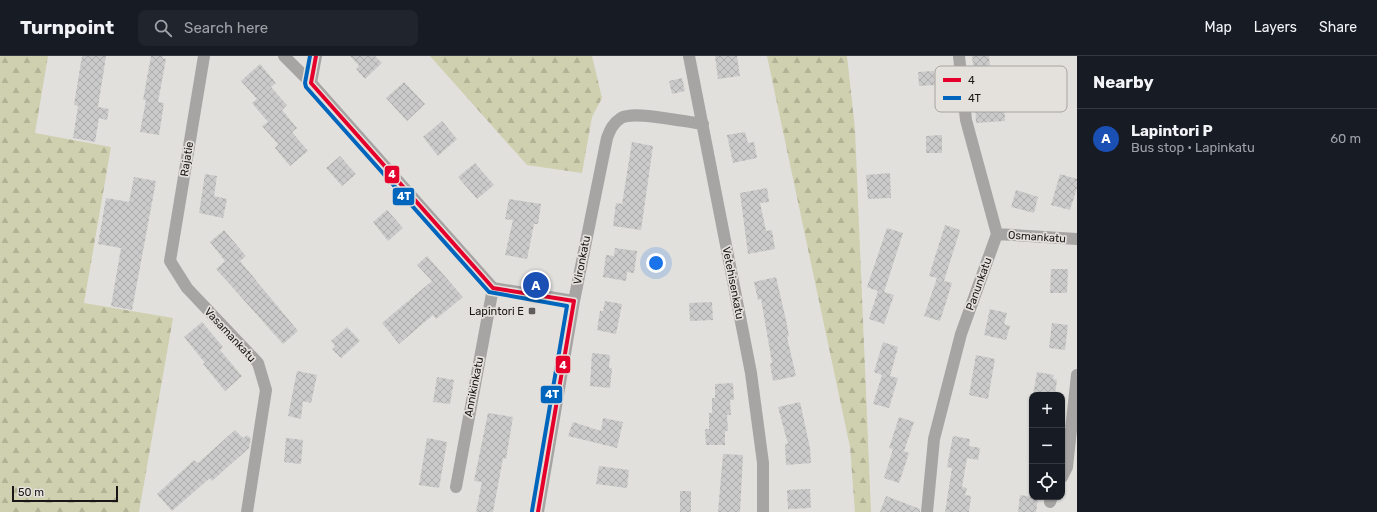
<!DOCTYPE html>
<meta charset="utf-8">
<style>
:root{--surface:#171b24;--page:#20242c;--text:#f1f3f6;--muted:#9ea1a6;--line:#363941;--accent:#b45309}
body{margin:0;font-family:Rubik,sans-serif;background:var(--page);color:var(--text)}
.controls{position:absolute;right:12px;bottom:12px;display:grid;overflow:hidden;border-radius:8px;box-shadow:0 1px 3px #0004}
.controls button{width:36px;height:36px;display:grid;place-items:center;padding:0;border:0;border-bottom:1px solid var(--line);background:var(--surface);color:var(--text);font:20px sans-serif}
.scale{position:absolute;left:12px;bottom:10px;width:106px;box-sizing:border-box;padding-left:4px;border:2px solid #191716;border-top:0;font-size:11px;line-height:14px;white-space:nowrap;color:#191716;-webkit-text-stroke:3px #e4e0db;paint-order:stroke}
.you{position:absolute;left:656px;top:207px;width:14px;height:14px;margin:-10px;border:3px solid #fff;border-radius:50%;background:#1a73e8;box-shadow:0 0 0 6px #1a73e833}
.badge{display:grid;place-items:center;width:26px;height:26px;border-radius:50%;background:var(--accent);color:#fff;font-size:13px;font-weight:700}
.pin{position:absolute;translate:-50% -50%;border:2px solid #fff;box-shadow:0 1px 4px #0006}
.list{margin:0;padding:0;list-style:none}
h2{display:flex;justify-content:space-between;align-items:center;height:52px;margin:0;padding:0 16px;font-size:17px}
h2 small{font-size:13px;font-weight:400;color:var(--muted)}
.list li{display:grid;grid-template-columns:26px 1fr auto;gap:12px;align-items:center;box-sizing:border-box;height:60px;padding:0 16px;border-top:1px solid var(--line)}
.list b{display:block;font-size:15px;white-space:nowrap}
.list p{margin:0;font-size:13px;white-space:nowrap;color:var(--muted)}
.list em{font-size:13px;font-style:normal;color:var(--muted)}
.icon{flex:none;width:22px;height:22px;fill:none;stroke:currentColor;stroke-width:2;stroke-linecap:round;stroke-linejoin:round}
.map{position:relative;flex:none;width:1077px;height:456px;overflow:hidden}
header{display:flex;align-items:center;gap:24px;box-sizing:border-box;height:56px;padding:0 20px;background:var(--surface);border-bottom:1px solid var(--line)}
header strong{font-size:19px}
nav{display:flex;gap:22px;margin-inline-start:auto;font-size:14px}
.search{width:280px;height:36px;background:var(--page);display:flex;align-items:center;gap:10px;box-sizing:border-box;padding:0 14px;border-radius:8px;color:var(--muted);font-size:15px}
main{display:flex}
aside{flex:1;background:var(--surface)}
.map>svg:first-child{display:block}
.forest{fill:url(#forest-firs)}
.building{fill:url(#building-cross-hatch)}
.lines{fill:none;stroke-linecap:round;stroke-linejoin:round}
.minor{stroke:#a6a5a4;stroke-width:12}
.bus-1-casing{stroke:#e4e0db;stroke-width:7}
.bus-2-casing{stroke:#e4e0db;stroke-width:7}
.bus-1{stroke:#e4002b;stroke-width:4}
.bus-2{stroke:#0065bd;stroke-width:4}
.poi-dot{fill:#5f5d5c;stroke:#e4e0db;stroke-width:1.5}
.labels{text-anchor:middle;dominant-baseline:central;stroke-width:3.5;stroke-linejoin:round;paint-order:stroke}
.street-label{font-size:11px;fill:#191716;stroke:#e4e0db}
.poi-label{font-size:11px;fill:#191716;stroke:#e4e0db;text-anchor:end}
.key{fill:#e4e0db;stroke:#a7a4a0;stroke-width:1}
.key-label{font-size:11px;fill:#191716}
.line-badge{stroke:#e4e0db;stroke-width:1.5}
.badge-label{font-size:11px;text-anchor:middle;font-weight:bold;fill:#fff}
</style>
<header>
<strong>Turnpoint</strong>
<div class="search"><svg class="icon" aria-label="search" viewBox="0 0 24 24"><circle cx="10" cy="10" r="6"/><path d="M15 15l6 6"/></svg>Search here</div>
<nav><a>Map</a><a>Layers</a><a>Share</a></nav>
</header>
<main>
<div class="map">
<svg width="1077" height="456" viewBox="0 0 1077 456">
<defs>
<pattern id="forest-firs" width="22" height="20" patternUnits="userSpaceOnUse"><rect width="22" height="20" fill="#cfd0af"/><path d="M5 1l3.5 6h-7zM16 11l3.5 6h-7z" fill="#b1b296"/></pattern>
<pattern id="building-cross-hatch" width="8" height="8" patternUnits="userSpaceOnUse"><rect width="8" height="8" fill="#cbcaca"/><path d="M0 0l8 8M0 8l8-8" fill="none" stroke="#aeadad"/></pattern>
</defs>
<rect width="100%" height="100%" fill="#e2e0dd"/>
<path class="forest" d="M0,0h48l-13,77 76,14 -27,156 89,15 -34,194h-139z
M430,0h162l10,42 -10,19 -10,56 -55,-8z
M767,0h80l8,73 16,383h-16l-5,-65z"/>
<path class="building" d="M82,0h24l-8,51 11,2 -2,11 -8,-2 -4,24 -22,-4 5,-32 -4,-1z
M151,0h12l-1,2 4,1 -8,43 6,1 -5,32 -19,-3 6,-32h-3z
M350,0h25l7,7 -17,16 -9,-10 3,-3z
M715,0h22l3,20 -22,3z
M972,0h17l2,23 -16,2z
M260,8l16,19 -5,4 16,18 -5,5 15,18 -5,4 16,19 -18,15 -15,-18 3,-4 -16,-18 6,-4 -16,-19 5,-4 -16,-18z
M934,15l1,14 -16,1 -1,-14z
M682,22l3,13 -13,3 -3,-13z
M404,26l21,22 -18,17 -21,-23z
M1004,43l1,22 -29,2 -1,-22z
M442,65l15,18 -19,17 -15,-19z
M745,76l3,11 6,-1 3,16 -24,5 -6,-28z
M942,79v18h-16v-17z
M632,86l21,4 -12,84 -28,-4 3,-23 6,1z
M340,100l16,18 -14,12 -16,-18z
M475,107l19,22 -17,14 -19,-22z
M890,117l1,25 -23,1 -2,-24z
M205,118l12,2 -3,20 13,3 -4,19 -24,-5z
M1060,118l17,5v9l-7,22 -19,-5z
M134,121l22,4 -24,129 -21,-4 10,-58 -23,-4 8,-46 23,4z
M767,132l2,14 -9,1 6,28 6,-1 3,19 -27,5 -8,-61z
M1016,134l22,7 -4,16 -23,-6z
M509,143l32,5 -3,20h-4l-7,35 -22,-4 8,-35 -8,-1z
M387,154l16,18 -15,13 -15,-19z
M945,169l15,5 -16,51 8,2 -12,38 -16,-5 13,-38 -8,-2z
M887,172l16,5 -19,59 10,3 -10,29 -15,-5 9,-28 -11,-4z
M224,174l22,26 -6,5 58,70 -15,13 -67,-75 9,-8 -15,-19z
M615,192l22,3 -3,22 -7,-1 -1,9 -23,-4 3,-22 8,1z
M427,200l36,41 -27,22 -3,-4 -34,29 -17,-21 50,-42 -15,-16z
M1051,213h17l-1,24h-17z
M776,221l10,43 3,16 -2,1 9,39 -23,5 -3,-17 2,-1 -2,-12 -9,-52 -3,1 -4,-18z
M605,245l17,3 -6,30 -19,-4 3,-19h3z
M712,246l1,18 -23,1 -1,-18z
M990,253l17,4 -3,11 6,2 -4,14 -22,-5z
M202,266l21,25 -3,3 22,26 -17,15 -22,-27 2,-1 -21,-26z
M1052,267l16,2 -3,25 -16,-2z
M347,271l13,14 -19,17 -9,-9 3,-3 -4,-5z
M883,286l15,5 -8,29 8,2 -9,30 -16,-4 9,-29 -8,-3z
M592,297l18,2 -1,13h3l-2,20 -20,-2z
M976,299l19,4 -7,40 -19,-4z
M297,315l20,4 -6,28 -8,-2 -2,18 -13,-3z
M1037,316l17,3 -1,4 4,1 -2,15h-22z
M437,321l17,3 -4,24 -17,-2z
M733,327l1,17h-4l1,15h-4l1,16h-3v14h-19l-1,-16h4v-16h3v-15h3v-14z
M800,346l10,46 1,15 -25,2 -1,-21h3l-10,-37z
M488,357l25,4 -7,42 -3,-1 -10,54h-17l6,-30 -8,-1z
M899,361l15,5 -10,29 5,2 -10,30 -15,-5 9,-29 -4,-1z
M603,362l20,4 -6,26 -49,-12 5,-14 28,9z
M235,374l8,8 4,-3 4,4 -2,9 -37,33 -2,-3 -38,33 -15,-17 37,-34 4,3z
M953,380l17,3 -1,7 11,2 -2,12 -11,-2 -5,29 5,1 -2,7 6,1 -2,16h-24l7,-44 -5,-1z
M286,382l17,2 -2,24 -17,-2z
M427,382l20,4 -8,46 -20,-3z
M723,398l20,1 -3,57h-22z
M599,410l30,4 -2,18 -31,-4z
M810,433l1,19 -23,1 -1,-19z
M680,435h11v21h-11z
M1020,439l18,3 -2,14h-18z
M886,440l34,13v3h-40z"/>
<g class="lines">
<path class="minor" d="M204,0l-34,205 17,27 71,75 8,27 -19,122
M284,0l27,27 182,205 81,13
M689,0l62,317 12,90v49
M311,27l5,-27
M997,178l80,5
M1062,421l5,-10 10,-92
M456,431l37,-199
M1050,446l2,-5
M538,456l36,-211 33,-163c3,-8 6,-15 14,-20 13,-8 64,4 82,6
M927,456l7,-73 27,-105 36,-100 -31,-114 -7,-64"/>
<g class="bus-1-casing">
<path id="bus-1" d="M316,0l-5,27 182,205 81,13 -36,211"/>
</g>
<g class="bus-2-casing">
<path id="bus-2" d="M310,0l-5,27 1,4 183,205 78,14 -35,205"/>
</g>
<use href="#bus-1" class="bus-1"/>
<use href="#bus-2" class="bus-2"/>
</g>
<rect class="poi-dot" x="528" y="251" width="8" height="8" rx="2"/>
<g class="labels">
<g class="street-label">
<text transform="translate(187 103) rotate(-81)">Rajatie</text>
<text transform="translate(1037 181) rotate(4)">Osmankatu</text>
<text transform="translate(582 204) rotate(-79)">Vironkatu</text>
<text transform="translate(733 227) rotate(79)">Vetehisenkatu</text>
<text transform="translate(979 228) rotate(-70)">Panunkatu</text>
<text transform="translate(230 279) rotate(47)">Vasamankatu</text>
<text transform="translate(474 331) rotate(-79)">Annikinkatu</text>
</g>
<g class="poi-label">
<text x="524" y="255">Lapintori E</text>
</g>
</g>
<rect x="935" y="10" width="132" height="46" rx="6" class="key"/>
<rect x="943" y="22" width="18" height="4" fill="#e4002b"/>
<rect x="943" y="40" width="18" height="4" fill="#0065bd"/>
<g class="key-label">
<text x="968" y="28">4</text>
<text x="968" y="46">4T</text>
</g>
<g class="line-badge">
<rect x="384" y="109" width="16" height="19" rx="4" fill="#e4002b"/>
<rect x="392" y="131" width="23" height="19" rx="4" fill="#0065bd"/>
<rect x="555" y="299" width="16" height="19" rx="4" fill="#e4002b"/>
<rect x="540" y="329" width="23" height="19" rx="4" fill="#0065bd"/>
</g>
<g class="badge-label">
<text x="392" y="122">4</text>
<text x="404" y="144">4T</text>
<text x="563" y="313">4</text>
<text x="552" y="342">4T</text>
</g>
</svg>
<div class="controls">
<button>+</button>
<button>−</button>
<button><svg class="icon" aria-label="locate" viewBox="0 0 24 24"><circle cx="12" cy="12" r="6"/><path d="M12 2v4M12 18v4M2 12h4M18 12h4"/></svg></button>
</div>
<div class="scale">50 m</div>
<div class="you"></div>
<div class="pin badge" style="left:536px;top:229px;background:#1a4fb4">A</div>
</div>
<aside>
<h2>Nearby<small></small></h2>
<ul class="list">
<li><span class="badge" style="background:#1a4fb4">A</span><div><b>Lapintori P</b><p>Bus stop · Lapinkatu</p></div><em>60 m</em></li>
</ul>
</aside>
</main>
